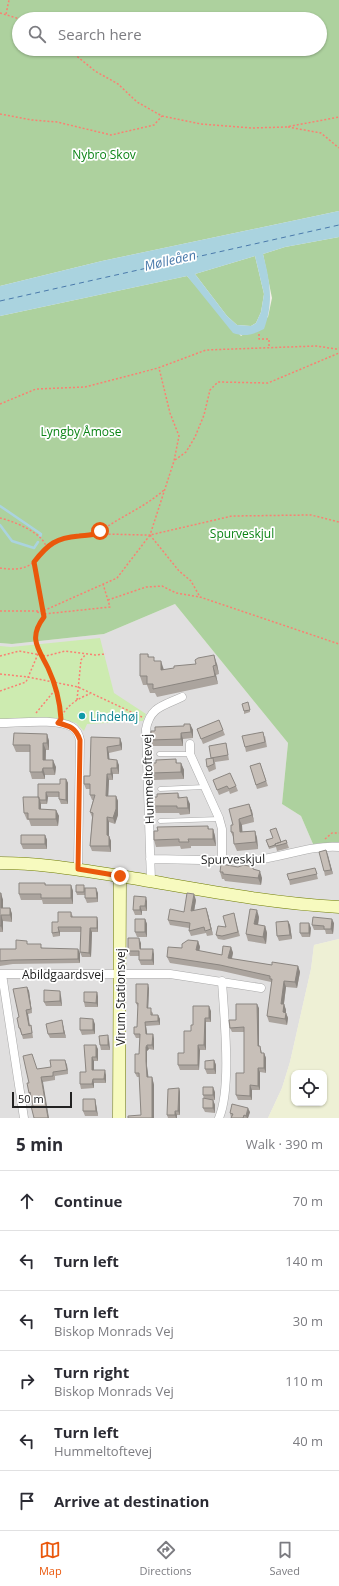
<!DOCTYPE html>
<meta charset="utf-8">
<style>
:root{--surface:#fff;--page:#f2f2f3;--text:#2b2b33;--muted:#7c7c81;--line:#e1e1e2;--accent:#ea580c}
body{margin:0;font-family:"Open Sans",sans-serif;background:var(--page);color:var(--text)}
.controls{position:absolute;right:12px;bottom:12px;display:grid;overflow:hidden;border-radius:8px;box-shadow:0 1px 3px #0004}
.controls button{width:36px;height:36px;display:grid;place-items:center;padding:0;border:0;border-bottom:1px solid var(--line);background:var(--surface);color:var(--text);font:20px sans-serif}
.scale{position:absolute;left:12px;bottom:10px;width:60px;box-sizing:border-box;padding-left:4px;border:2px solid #222;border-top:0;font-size:11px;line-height:14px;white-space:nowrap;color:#222;-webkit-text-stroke:3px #fff;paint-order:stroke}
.stop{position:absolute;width:12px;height:12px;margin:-9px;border:3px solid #ea580c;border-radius:50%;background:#fff}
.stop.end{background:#ea580c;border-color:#fff;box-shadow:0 1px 4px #0008}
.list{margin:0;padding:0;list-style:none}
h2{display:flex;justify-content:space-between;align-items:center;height:52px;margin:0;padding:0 16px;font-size:17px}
h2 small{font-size:13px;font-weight:400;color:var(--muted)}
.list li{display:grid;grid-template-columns:26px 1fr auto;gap:12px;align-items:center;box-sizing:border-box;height:60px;padding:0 16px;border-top:1px solid var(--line)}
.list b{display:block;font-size:15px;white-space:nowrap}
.list p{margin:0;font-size:13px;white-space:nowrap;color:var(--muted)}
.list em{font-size:13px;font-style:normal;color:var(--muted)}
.icon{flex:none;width:22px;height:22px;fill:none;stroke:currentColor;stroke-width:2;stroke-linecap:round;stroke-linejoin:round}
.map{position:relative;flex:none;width:339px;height:1118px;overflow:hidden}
.search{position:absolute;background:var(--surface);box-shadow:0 1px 3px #0004;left:12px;right:12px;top:12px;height:44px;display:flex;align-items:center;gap:10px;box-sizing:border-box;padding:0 14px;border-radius:22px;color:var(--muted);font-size:15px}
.sheet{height:412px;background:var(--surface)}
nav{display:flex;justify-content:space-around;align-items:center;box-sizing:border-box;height:56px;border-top:1px solid var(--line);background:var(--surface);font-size:11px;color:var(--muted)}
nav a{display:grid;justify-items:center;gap:2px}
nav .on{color:var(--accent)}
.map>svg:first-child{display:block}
.residential{fill:#e0dfdf}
.farmland{fill:#eef0d5;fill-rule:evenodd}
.grass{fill:#cdebb0}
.forest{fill:#add19e;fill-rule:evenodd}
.water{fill:#aad3df;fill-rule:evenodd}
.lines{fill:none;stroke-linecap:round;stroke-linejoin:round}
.stream{stroke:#aad3df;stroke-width:2.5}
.ferry{stroke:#4a7aab;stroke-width:1;stroke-dasharray:5 4;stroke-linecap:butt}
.lane-casing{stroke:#a9a9a9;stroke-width:5}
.street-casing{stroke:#a9a9a9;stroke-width:9}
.secondary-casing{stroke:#707d05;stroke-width:13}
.path{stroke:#fa8072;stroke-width:1.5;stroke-dasharray:2 2;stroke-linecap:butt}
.lane{stroke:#fff;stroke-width:4}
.street{stroke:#fff;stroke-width:8}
.secondary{stroke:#f7fabf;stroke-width:12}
.wall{fill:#aba49e}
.shaded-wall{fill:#8b8681}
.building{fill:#c7bfb8;stroke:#8b8681}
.route{stroke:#ea580c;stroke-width:5}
.culture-dot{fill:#0f9aa8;stroke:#fff;stroke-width:1.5}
.labels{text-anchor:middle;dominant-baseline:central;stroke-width:3.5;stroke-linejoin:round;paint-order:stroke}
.park-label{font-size:12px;fill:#0c8416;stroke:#fff}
.culture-label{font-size:12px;fill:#0d838f;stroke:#fff;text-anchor:start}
.street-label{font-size:12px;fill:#222;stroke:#fff}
.water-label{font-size:13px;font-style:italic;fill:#4a7aab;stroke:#fff}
</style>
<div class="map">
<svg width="339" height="1118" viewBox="0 0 339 1118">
<rect width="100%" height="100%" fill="#f2efe9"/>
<path class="residential" d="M175,604l113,139 -6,61 19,12 12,28 26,-2v97l-25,6 -3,24 -21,93 -8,26 -14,30h-268v-475l12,1 92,-10z"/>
<path class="farmland" d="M339,939v179h-71l14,-30 8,-26 21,-93 3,-24zM294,1073h30v30h-30z"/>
<path class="grass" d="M100,638l14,55 32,21 -3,7 -56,3 -3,7 -8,-8 -15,-4 -61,1v-74l11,1z"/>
<path class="forest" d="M0,0h339v211l-237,50 -102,25zM19,19h301v30h-301z
M339,237v605l-26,2 -12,-28 -19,-12 6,-61 -113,-139 -71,30 -92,10 -12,-1v-327l187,-40 54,60 27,-19 4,-19 -9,-44 22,-7z
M255,256l9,38 -3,18 -5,11 -5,3 -14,-1 -10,-9 -32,-42z"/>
<path class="water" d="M339,211v26l-54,10 -22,7c7,27 11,48 1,75 -12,6 -19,8 -31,4l-46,-57 -187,40v-30l102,-25zM255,256l9,38 -3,18 -5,11 -5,3 -14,-1 -10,-9 -32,-42z"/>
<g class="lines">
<path class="stream" d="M0,506l41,28 -1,3
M0,525l12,16 22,7 4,-6"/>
<path class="ferry" d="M0,301l339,-76"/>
<g class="lane-casing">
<path id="lane" d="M159,754h31
M160,789l44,-2
M160,821l59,-2"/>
</g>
<g class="street-casing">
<path id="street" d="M0,723c18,0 57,-5 72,4 5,3 7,8 8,13l-2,129
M190,744v10l29,64 3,11v30
M150,859c34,0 72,3 105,1 29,-3 55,-15 84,-13
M151,881l-5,-152c4,-22 17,-23 36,-32
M0,974h170l91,14
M2,974l22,144
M219,1118c13,-31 5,-102 3,-137"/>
</g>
<g class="secondary-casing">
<path id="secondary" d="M0,863c41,0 80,7 120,13 73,12 145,27 219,31
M119,1118l1,-242"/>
</g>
<path class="path" d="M0,13l20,6
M6,14l3,-14
M68,49l27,22 23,13 19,18 25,14 39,8 51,4 34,-1 53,-10
M0,114l32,6 25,2 54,13 43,-10 8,-9
M288,127l33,6 18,15
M259,334v5h10v8
M0,404l36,-15 49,-2 73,-19 48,-18 110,-4 20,3 3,-1
M175,460l11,-8 9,-15 9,-22 6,-25 8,-8 50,1 71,-30
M0,518c13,3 41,14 46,28
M95,535c22,-17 49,-27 69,-45
M150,535l29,36 12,10 9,16 139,47
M34,562l10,55c-16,21 -6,31 3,51 7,14 13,33 14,48
M0,568c12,2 26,2 35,-7 7,-6 10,-16 19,-20 24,-10 69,-6 96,-6l24,-74 5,-25 -9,-23 -11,-45
M108,600l38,-13 16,-1 14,7 24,4
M0,611h43l74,-33 33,-43 82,-19 79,-1 28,7
M37,612l7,2 66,-7 -7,-23
M0,656l19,-5 27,5 19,-5 30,4 11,-1
M0,674l28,3 50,10 64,30
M0,691l26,-9 12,-28
M77,700l4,-40 5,-6
M36,713l19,-23
M62,716c4,-10 18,-19 28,-22
M325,839l7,-6h7"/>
<use href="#lane" class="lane"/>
<use href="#street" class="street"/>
<use href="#secondary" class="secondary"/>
</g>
<path class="wall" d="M148,654l1,3 6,4 9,9 53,-6 2,10 -3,1 2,9 -61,13 -2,-4h-5l-3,-8h-4l-3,-9z
M249,705l1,7 -6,2v-3z
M219,720l6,15 -22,9 -6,-15z
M190,724l3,6v8l-10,1v7h-30l-2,-6 4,-9 29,-5z
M47,734l2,7v9h-3v10l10,7 -1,8h-10v4h-13l-2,-7v-20h-14l-3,-7z
M265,736l2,11 -21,5 -1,-5z
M91,737l29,1 2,6v6l-13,3v7l10,5v9h-6v6h-4l-1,16h8l2,5v14l-3,9 -6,-2v14l2,5v11l-19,-1 -2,-5 2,-29 -2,-5 3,-12h-1l-2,-5v-6h-4l-2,-5 6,-8z
M226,743l1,5 2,12 -14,2 1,7 -7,3 -2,-5 4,-9z
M176,759l1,4h4l3,7v9l-30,1 -2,-7 4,-10z
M260,763l8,23 -11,3 -7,-23z
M66,779l2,4v21h-7l-2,-5v-2h-11l-1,7h-6v5l15,1 3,6 -1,10h-27l-2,-6h-2l-3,-7 14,-16v-13h22z
M213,780l23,6 2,5 -8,3 -1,-3 -10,4z
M178,793l2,5 10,6v10l-10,1 -1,-2h-24l-2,-7 4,-9z
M249,804l3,7 2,11 -12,3v7l13,-1 2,7 1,11 -21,2 -3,-7v-5l-3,-7 2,-7z
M208,826l1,3h4l2,7 1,10h-25v2l-10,1 -1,-3 -24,1 -2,-7z
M45,835l2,5v9h-24l-2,-5z
M266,840l15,2 5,-2 3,8 -12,3 -1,-4 -7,2z
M326,850l7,24 -8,2 -1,-5z
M315,868l3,11 -28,6 -1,-5z
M254,870l8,8 -1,7 -36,-4 -1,-2h-2l-2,-7z
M45,883l1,2h25l2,6v13h-30l-1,-4h-21l-2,-6z
M85,887v1l13,5v9l-11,1 -2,-5v-3h-8l-1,-3z
M0,893l3,7v8h7l2,6v8l-9,-1v11h-3z
M196,900l-2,11 12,-3 2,6 5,21 -6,1 -1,-3 -15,3 -2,-5v-3l-19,-3 -2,-5 16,-8z
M147,901v10h-5v4h-7l-2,-5z
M71,912l2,5h24l1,5v10h-6l-1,25h-9l-2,-5 1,-20h-21v4l-7,1 -1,-4 6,-11z
M259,917l-1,8 7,1 2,7 -1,11 -18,-3 -2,-7z
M235,918l5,18 -16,4 -6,-1 -2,-4z
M145,919l2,5v13h-10l-2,-5z
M288,921l2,4 2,14 -13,2 -2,-5z
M334,923l-1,11h-7l-1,-4h-11l-2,-5z
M311,928l-1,9h-8l-2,-4z
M198,941l2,6 -1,4 23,4 9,-8 2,6 -1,6 40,6 26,1 2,6 -3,16 -11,-1 -2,17 2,6v3l2,5 -1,7 -18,-3 -2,-6 5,-33 -1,-1 -49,-11 -52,-8 -3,-6 15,-9z
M141,943v6l13,5v11h-13l-2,-5v-4h-9l-2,-5z
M29,944l14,4 37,5v10l-67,1 -13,2v-17h16z
M27,987l2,4 3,22 -4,1 2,11 2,5 1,8 -10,1 -2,-7v1l-2,-5v-11z
M149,988l-1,20 5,5v2h5l2,4v6l-14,1 1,8h6l1,5v11l-5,-1 -2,2v15l1,11h4l2,8v33h-26l13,-3 -1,-38h-3l-2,-4 4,-19 1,-16h-4l-2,-4 3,-7 1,-20 -2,-4z
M97,992l1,5v10h-13l-1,-5z
M61,996l1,10h-16l-2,-4z
M259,1008v38h1l2,7h2l2,5v15l-6,-1v18h-8v10h-14l-2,-5 8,-22v-41h-12l-2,-4 6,-8z
M211,1011v11h-5v28h-6l-1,20h-19l-2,-5 6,-12 9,-28z
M95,1024v10l-13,1 -2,-5z
M63,1025l3,13h-16l-2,-4z
M109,1040l1,10h-9l-1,-5z
M84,1045l14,4v12h-4v9l12,5v8h-12v5l-13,1 -1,-5 6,-12z
M214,1060l2,5v9h-9l-2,-5z
M67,1065l1,9 -13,2v4l-12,2 -12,15h-1l-1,-4v-10l8,-14z
M179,1088l1,4v23h-3v3h-9l-1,-3z
M215,1092v8h-5h3l2,5v8l-10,-1 -2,-4 1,-10 -1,-3z
M95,1099l1,5 2,12h-13l-2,-5z
M250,1112l-2,6h-17l-1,-5z"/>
<path class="shaded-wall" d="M214,655l3,9 2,10 -3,-9z
M161,661l3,9h-3z
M213,666l3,9 2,9 -3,-8z
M190,724l3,6v8l-2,-6z
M181,733l2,6v7l-2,-7z
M47,734l2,7v9l-2,-7z
M120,738l2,6v6l-2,-5z
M43,743l3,7 -1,17 -2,-7z
M107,747l2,6 1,12 -2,-6z
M53,760l3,7 -1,8 -2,-7z
M117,760l2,5v9l-2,-6z
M181,763l3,7v9l-3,-7z
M43,768l2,7v4l-3,-7z
M111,768l2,6v6l-2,-6z
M107,774l2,6 -1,21 -2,-5z
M66,779l2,4v21l-2,-4z
M46,792l2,5 -1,7 -1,-4z
M116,796l2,5v14l-3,9 -2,-6z
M39,797l2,7v12l-2,-7z
M187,797l3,7v10l-2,-6z
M249,804l3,7 2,11 -2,-7z
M56,810l3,6 -1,10 -2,-7z
M107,817l2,5v19l-2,-6z
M239,819l3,6 1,14 -3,-7z
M213,829l2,7 1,10 -3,-7z
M255,831l2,7 1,11 -2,-7z
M45,835l2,5v9l-2,-5z
M109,836l2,5v11l-2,-6z
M326,850l2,5 5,19 -2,-4z
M260,871l2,7 -1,7 -3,-7z
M71,885l2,6v13l-2,-6z
M96,888l2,5v9l-1,-4z
M1,893l2,7v14l-2,-6z
M194,894l2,6 -3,17 -2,-6z
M146,897l1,4v10l-2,-5z
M140,906l2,5v4l-2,-5z
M10,908l2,6v8l-2,-7z
M206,908l2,6 5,21 -2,-6z
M257,910l2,7 -2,14 -3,-7z
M1,915l2,6v11l-2,-6z
M97,917l1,5v10l-1,-4z
M145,919l2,5v13l-2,-5z
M332,919l2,4 -1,11 -2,-5z
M288,921l2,4 2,14 -2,-4z
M309,923l2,5 -1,9 -1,-4z
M265,926l2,7 -1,11 -3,-7z
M58,927l2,5v4l-1,-4z
M90,928l2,4 -1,25 -2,-4z
M139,938l2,5v11l-1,-5z
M198,941l2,6 -2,9 -2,-6z
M231,947l2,6 -3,11 -2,-6z
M78,949l2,4v10l-2,-4z
M153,949l1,5v11l-2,-5z
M298,966l2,6 -3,16 -2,-6z
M284,981l2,6 -3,23 -2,-6z
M148,984l1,4 -1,25 -1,-5z
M27,987l2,4 3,22 -1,-4z
M60,991l1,5 1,10 -2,-5z
M97,992l1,5v10l-2,-4z
M257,1004l2,4v43l-1,-5z
M284,1004l2,6v3l2,5 -1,7 -4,-13z
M209,1006l2,5v11l-2,-4z
M26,1010l2,4 2,16 -1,-4z
M158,1015l2,4v6l-2,-4z
M205,1018l1,4v28l-2,-5z
M93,1019l2,5v10l-2,-4z
M62,1020l1,5 3,13 -2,-5z
M145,1022l1,4 2,13 -2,-5z
M153,1034l1,5v11l-2,-5z
M108,1035l1,5 1,10 -2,-5z
M96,1045l2,4v12l-2,-4z
M147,1045l2,4 -2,2v15l2,15 -2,-4 -1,-16v-14z
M198,1045l2,5 -1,20 -1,-5z
M264,1053l2,5v15l-2,-5z
M92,1057l2,4v13l-2,-4z
M65,1060l2,5 1,9 -1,-4z
M214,1060l2,5v9l-2,-5z
M258,1068l2,4v18l-2,-4z
M105,1070l1,5v8l-2,-4z
M41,1077l2,5 6,36h-1z
M152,1077l2,8v33h-2z
M93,1079l1,4v5l-2,-4z
M250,1085l2,5v10l-2,-4z
M213,1087l2,5v8l-2,-5z
M179,1088l1,4v23l-2,-4z
M95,1099l1,5 2,12 -2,-5z
M213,1100l2,5v8l-2,-5z
M248,1108l2,4 -2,6h-1l-1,-2z
M175,1111l2,4v3h-1l-1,-3z"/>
<path class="building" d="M140,654h8v3h6v4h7v9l13,-2v-2l22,-2 -1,-4 3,-2 16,-3 2,10 -3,1 2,10 -62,13v-5h-6v-8h-7z
M248,702l2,8 -6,1 -2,-7z
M219,720l4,10 -22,9 -4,-10z
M184,724h6l1,8 -10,1v6l-30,1v-9h4v-4l29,-1z
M263,732l2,10 -20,5 -3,-11z
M14,733l33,1v9h-4v17h10v8h-10l-1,4h-12v-27h-17z
M91,737l29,1v7l-13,2 1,12 9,1v8h-6v6h-4l-1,22h10v13l-3,9 -6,-1v18l2,1v10h-19l3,-33 -3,-1 5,-17h-5v-11h-6v-8h6z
M226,743l2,12 -17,3 -2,-12z
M213,758l1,6 -7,3 -1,-8z
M176,759v4h5v9l-29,1 -1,-10h5v-3z
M260,763l6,18 -10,4 -6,-19z
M230,773l6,13 -7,3 -2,-3 -10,4 -4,-10z
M60,779h6v21l-7,-1v-7h-13v8h-6l-2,-3v-13h22z
M178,793v5l9,-1 1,11h-11v-2h-24v-9h4v-3z
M23,797h16v12l17,1v9h-28v-6h-4z
M249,804l3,11 -13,4 1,13 15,-1 1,11 -22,2 -1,-12h-2v-7h2l-4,-16z
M208,826v3h5v10h-25l1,3h-10v-3l-25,1v-9h4l-1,-4z
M276,828l5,14 -6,2v1l-6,2 -3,-7 7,-2 -3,-8z
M21,835h24v9h-24z
M286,840l1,3 -11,3 -1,-2z
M326,850l5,20 -7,1 -5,-19z
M221,864l17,3 6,-2 9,2v2l7,2 -2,7 -35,-4v-2h-3z
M315,868l2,6 -28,6 -2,-6z
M19,883h26v2h26v13h-30v-4h-22z
M76,885h8v7h-8z
M85,888h11l1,10h-12z
M0,893h1v15h9v7h-9v11h-1z
M187,893l7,1 -3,17 15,-3 5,21 -6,2 -1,-4 -15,4 1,-8 -22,-3 2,-11 14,3z
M134,896l12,1 -1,9h-5v4h-7z
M250,909l7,1 -3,14 11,2 -2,11 -17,-3z
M58,912h13v5h26v11h-7l-1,25 -9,-1 1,-25h-23l1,5 -7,1v-11h6z
M234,913l4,19 -16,4 -6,-1 2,-9 8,1 -3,-11z
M313,917l19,2 -1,10h-7v-3l-12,-1z
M135,919h10v13h-10z
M288,921l2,14 -13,1 -1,-14z
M300,923h9v10h-9z
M128,938h11l1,11h13l-1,11h-13v-9h-11z
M16,940l11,1v3h14v4l37,1v10l-66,1 -12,1v-12h16z
M188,940l10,1 -2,9 26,5 1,-9 8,1 -3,11 44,7v-3l26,4 -3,16 -11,-1 -3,23h3l-1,8 3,1 -1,6 -18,-3 5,-37h-2v-3l-50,-11 -53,-8 1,-10 14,1v-4z
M136,984h12l-1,24h4v7h7v6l-13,1 1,12h7l-1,11h-5l-1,2v14l1,16h5v41h-24v-2l13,-1 -2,-42h-4v-19h4l1,-20h-6v-7h3l1,-24h-2z
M27,987l4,22 -5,1 3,16 2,-1 1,8 -10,2 -2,-7h-1l-2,-10 2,-1 -6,-28z
M44,990l16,1v10l-16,1z
M84,992h13l-1,11 -12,-1z
M236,1004h21l1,42h2l1,7h3v15h-6v18l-8,-1v11l-14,-1v-22h8v-46l-14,1 -1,-8h7z
M193,1006h16v12h-4l-1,27h-6v20h-20v-12h6v-22h7v-6h2z
M80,1018l13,1v11h-13z
M62,1020l2,13 -16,1 -2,-10z
M108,1035v10h-8l-1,-9z
M84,1045h12v12h-4v13h13l-1,9h-11l-1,5h-12v-12h6z
M32,1054l5,15 14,-2 -1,-7h15l2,10 -14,2v4l-12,1 7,41h-14l-3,-12h2l-3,-14 -1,1 -2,-10h2l-6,-27z
M214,1060v9h-9v-8z
M203,1087h10v8h-10z
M179,1088l-1,23h-3v4h-8l1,-26z
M203,1098l10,2v8h-10z
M83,1099h12l1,12h-13z
M232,1104l16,4 -2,8 -2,-1 -1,3h-12l2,-4 -3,-1z"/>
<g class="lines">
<path class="route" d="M100,531c-7,5 -12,4 -21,5 -23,2 -31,8 -45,26l10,55c-16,21 -6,31 4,51 7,15 12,34 13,51l-3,4c12,3 18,5 22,17l-2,129 42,7"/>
</g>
<circle class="culture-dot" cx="82" cy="716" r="4"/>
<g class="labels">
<g class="park-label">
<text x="104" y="154">Nybro Skov</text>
<text x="81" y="431">Lyngby Åmose</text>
<text x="242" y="533">Spurveskjul</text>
</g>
<g class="culture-label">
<text x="90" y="716">Lindehøj</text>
</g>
<g class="street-label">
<text transform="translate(148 779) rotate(-92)">Hummeltoftevej</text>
<text transform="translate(233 859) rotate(-1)">Spurveskjul</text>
<text x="63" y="974">Abildgaardsvej</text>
<text transform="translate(120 997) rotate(-90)">Virum Stationsvej</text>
</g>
<g class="water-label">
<text transform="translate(170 260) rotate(-13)">Mølleåen</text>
</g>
</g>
</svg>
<div class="controls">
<button><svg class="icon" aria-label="locate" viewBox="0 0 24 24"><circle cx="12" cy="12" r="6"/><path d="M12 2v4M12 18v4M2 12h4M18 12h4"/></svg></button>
</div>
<div class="scale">50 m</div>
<div class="stop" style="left:100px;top:531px"></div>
<div class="stop end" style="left:120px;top:876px"></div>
<div class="search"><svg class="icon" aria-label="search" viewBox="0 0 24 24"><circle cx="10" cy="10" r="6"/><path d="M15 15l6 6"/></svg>Search here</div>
</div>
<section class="sheet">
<h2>5 min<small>Walk · 390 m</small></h2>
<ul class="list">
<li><svg class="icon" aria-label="ahead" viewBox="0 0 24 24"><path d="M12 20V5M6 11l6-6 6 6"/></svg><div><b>Continue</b></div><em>70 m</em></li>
<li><svg class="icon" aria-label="left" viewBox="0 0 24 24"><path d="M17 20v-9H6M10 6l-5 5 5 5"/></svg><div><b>Turn left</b></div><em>140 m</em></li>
<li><svg class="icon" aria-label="left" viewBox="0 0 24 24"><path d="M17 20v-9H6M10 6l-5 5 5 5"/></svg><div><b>Turn left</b><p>Biskop Monrads Vej</p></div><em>30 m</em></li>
<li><svg class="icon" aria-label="right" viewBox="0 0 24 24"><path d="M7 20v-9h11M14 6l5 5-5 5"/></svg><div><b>Turn right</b><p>Biskop Monrads Vej</p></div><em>110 m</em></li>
<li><svg class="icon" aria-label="left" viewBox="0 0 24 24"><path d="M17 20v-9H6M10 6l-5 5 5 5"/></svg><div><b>Turn left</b><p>Hummeltoftevej</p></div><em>40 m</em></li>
<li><svg class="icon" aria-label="arrive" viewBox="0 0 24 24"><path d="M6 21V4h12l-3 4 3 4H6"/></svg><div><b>Arrive at destination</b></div></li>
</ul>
</section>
<nav>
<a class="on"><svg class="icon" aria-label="map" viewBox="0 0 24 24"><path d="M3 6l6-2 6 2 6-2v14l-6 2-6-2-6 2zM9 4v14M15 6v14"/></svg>Map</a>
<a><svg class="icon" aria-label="directions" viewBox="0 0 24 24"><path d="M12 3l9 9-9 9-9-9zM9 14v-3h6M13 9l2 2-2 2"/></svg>Directions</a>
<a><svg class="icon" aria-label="saved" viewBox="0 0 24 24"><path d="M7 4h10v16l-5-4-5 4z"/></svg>Saved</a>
</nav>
